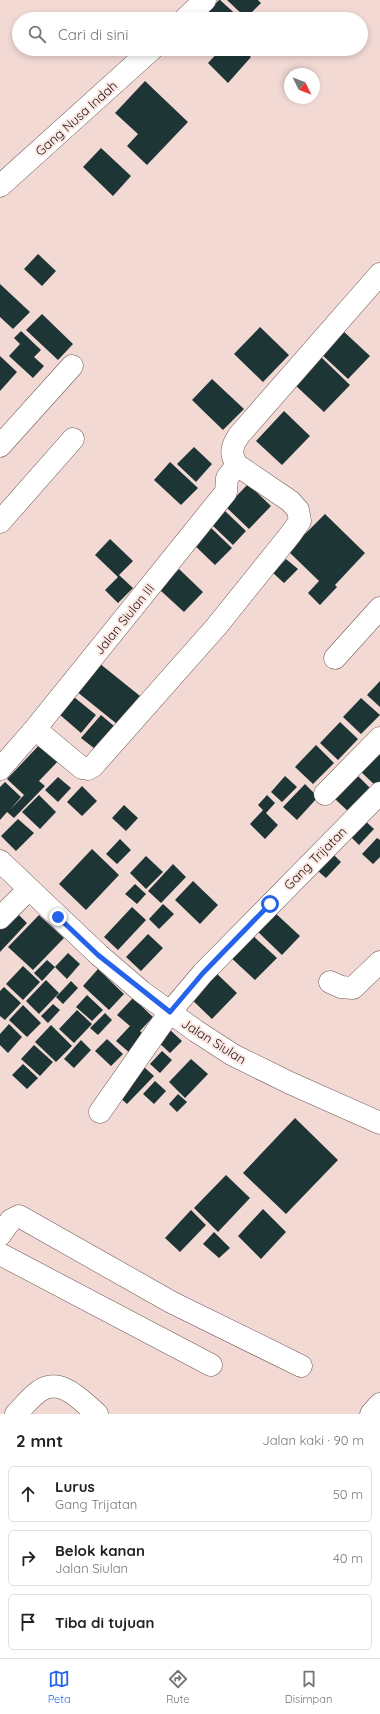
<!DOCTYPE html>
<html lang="id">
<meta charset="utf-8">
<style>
:root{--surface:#fff;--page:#f2f2f2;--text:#222;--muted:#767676;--line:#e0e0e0;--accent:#2563eb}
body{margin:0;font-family:Quicksand,sans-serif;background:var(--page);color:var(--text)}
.compass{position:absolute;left:284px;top:68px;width:36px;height:36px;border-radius:50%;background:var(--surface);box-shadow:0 2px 6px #0003;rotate:133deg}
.stop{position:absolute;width:12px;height:12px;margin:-9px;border:3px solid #2563eb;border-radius:50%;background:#fff}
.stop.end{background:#2563eb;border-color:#fff;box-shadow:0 1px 4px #0008}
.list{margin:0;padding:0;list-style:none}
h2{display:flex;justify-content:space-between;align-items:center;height:52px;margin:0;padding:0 16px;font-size:17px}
h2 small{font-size:13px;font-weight:400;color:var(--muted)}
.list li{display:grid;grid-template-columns:26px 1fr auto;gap:12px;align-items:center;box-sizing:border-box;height:56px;margin:0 8px 8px;padding:0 8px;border:1px solid var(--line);border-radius:6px}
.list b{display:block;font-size:15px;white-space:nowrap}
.list p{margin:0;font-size:13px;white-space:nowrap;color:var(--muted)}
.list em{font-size:13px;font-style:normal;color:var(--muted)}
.icon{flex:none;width:22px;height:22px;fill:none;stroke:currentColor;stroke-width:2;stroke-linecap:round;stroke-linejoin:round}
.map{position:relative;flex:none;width:380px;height:1414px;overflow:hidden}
.search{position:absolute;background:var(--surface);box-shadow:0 2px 6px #0003;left:12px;right:12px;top:12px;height:44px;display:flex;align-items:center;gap:10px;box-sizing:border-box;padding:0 14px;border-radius:22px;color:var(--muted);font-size:15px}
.sheet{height:244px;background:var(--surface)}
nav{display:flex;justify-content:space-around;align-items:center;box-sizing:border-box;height:56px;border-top:1px solid var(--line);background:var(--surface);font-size:11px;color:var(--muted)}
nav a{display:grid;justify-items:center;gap:2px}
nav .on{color:var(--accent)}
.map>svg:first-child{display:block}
.building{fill:#1e3536}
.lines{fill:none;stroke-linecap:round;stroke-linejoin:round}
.minor-casing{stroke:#6d5854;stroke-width:23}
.minor{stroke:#fff;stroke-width:22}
.route{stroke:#2563eb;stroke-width:5}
.labels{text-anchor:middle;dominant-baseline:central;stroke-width:4;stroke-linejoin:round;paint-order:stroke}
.street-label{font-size:13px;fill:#201715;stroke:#fce7e3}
</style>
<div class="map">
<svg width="380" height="1414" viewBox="0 0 380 1414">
<rect width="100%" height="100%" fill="#f2d9d4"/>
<path class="building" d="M219,0h1l21,19h-30l-5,-5z
M227,0h31l3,3 -15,15z
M221,49h21l9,8 -23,26 -20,-20z
M145,81l43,41 -41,43 -20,-19 11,-12 -23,-21z
M101,148l30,28 -18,20 -30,-29z
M38,254l18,17 -14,15 -18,-17z
M0,284l30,28 -17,17 -13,-12z
M42,314l31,30 -15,16 -32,-30z
M260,327l29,28 -26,27 -29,-28z
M341,329l29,27 -22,23 -29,-27z
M21,331l20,19 -7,7 10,9 -11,12 -24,-22 11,-12 -6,-6z
M0,356l17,16 -17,19z
M321,357l29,28 -26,27 -29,-27z
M212,379l32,30 -21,21 -31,-30z
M284,411l26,25 -28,29 -26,-24z
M194,447l18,17 -16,18 -19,-18z
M170,462l28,26 -17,17 -27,-25z
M248,484l23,22 -22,23 -23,-22z
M225,511l21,20 -13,14 -22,-21z
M325,514l40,39 -30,32 2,2 -17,18 -12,-12 11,-12 -33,-32 17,-17 2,2z
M207,524l25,24 -17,17 -25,-24z
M110,539l23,22 -14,14 14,13 -15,15 -13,-13 13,-13 -23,-22z
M286,559l12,10 -14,14 -11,-10z
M179,569l24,23 -19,20 -24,-22z
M99,663l41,33 -23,28 -41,-33z
M380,681v26l-13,-12z
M74,697l22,18 -15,18 -22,-19z
M361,698l19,17 -19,19 -18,-17z
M101,715l13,11 -19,23 -14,-11z
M340,722l18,17 -20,21 -18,-17z
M44,740l18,17 -23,24 6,5 -31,32 -7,-6 -7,8v-33l5,-5 16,15 -11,13 14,-15 -17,-16z
M316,745l18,18 -21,21 -18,-17z
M380,748v37l-2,3 -19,-18z
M357,775l16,16 -22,23 -16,-15z
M285,776l12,11 -15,15 -11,-10z
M58,777l13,11 -13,14 -13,-12z
M305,784l13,13 -21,23 -14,-13z
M82,786l15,15 -15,15 -15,-14z
M39,795l17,17 -16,17 -18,-17z
M267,795l8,8 -9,10 12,12 -13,14 -15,-15 13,-14 -5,-5z
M124,805l14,13 -12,13 -14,-13z
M362,818l12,11 -15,16 -12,-12z
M18,819l16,14 -18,18 -15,-15z
M377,838l3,2v17l-7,7 -11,-10z
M120,839l11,11 -14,14 -11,-10z
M92,849l27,26 -33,35 -27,-26z
M328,849l13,13 -15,16 -14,-12z
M146,856l17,16 -17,17 -16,-16z
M173,864l13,13 -25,26 -13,-12z
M193,881l25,24 -18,19 -25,-24z
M135,884l11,10 -9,10 -12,-10z
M163,904l11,10 -15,15 -10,-10z
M132,907l14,13 -28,30 -14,-13z
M14,910l13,13 -27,29v-28z
M272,910l28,26 -18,19 -27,-26z
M39,915l25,23 -31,32 -25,-23z
M249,932l28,26 -22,22 -28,-26z
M148,934l15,14 -22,23 -15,-14z
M68,953l12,11 -13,15 -12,-12z
M47,960l8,7 -13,14 -8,-8z
M23,966l17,16 -17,18 -17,-16z
M98,969l26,25 -15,16 -26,-24z
M213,970l24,23 -25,26 -24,-23z
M46,980l13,13 -20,21 -13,-13z
M71,981l7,7 -15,16 -7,-7z
M4,987l17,16 -16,17 -5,-4v-25z
M87,995l16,15 -11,11 -16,-14z
M133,998l20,19 -13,14 7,7 -16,16 -15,-13 14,-15 -13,-11z
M53,1004l7,6 -12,13 -7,-7z
M23,1005l18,18 -14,14 -18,-17z
M77,1010l15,14 -18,19 -15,-14z
M105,1013l7,7 -14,15 -8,-7z
M9,1024l13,13 -14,16 -8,-8v-11z
M51,1025l21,21 -16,16 -21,-20z
M169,1029l13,12 -12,12 -13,-12z
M107,1039l16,15 -12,12 -16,-15z
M81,1040l10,10 -17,18 -10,-9z
M34,1045l19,17 -13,14 -19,-17z
M162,1051l10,9 -12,13 -10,-9z
M191,1059l17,15 -23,24 -16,-16z
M23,1064l15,14 -11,11 -15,-14z
M144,1067l10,9 -27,28 -10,-9z
M155,1081l11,10 -12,13 -11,-10z
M178,1094l9,8 -10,10 -8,-8z
M295,1118l43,42 -52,54 -43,-41z
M226,1175l24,23 -32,34 -24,-24z
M263,1209l23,23 -25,27 -23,-23z
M191,1210l15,15 -26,27 -15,-14z
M214,1232l16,16 -11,10 -16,-14z"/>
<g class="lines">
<g class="minor-casing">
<path id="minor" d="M185,19l20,-19
M0,186l152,-137
M0,446l72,-80
M0,522l73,-83
M335,658l45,-50
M35,729l47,39 6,1 5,-3 123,-139 74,-92 10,-14 -2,-11 -8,-9 -53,-36c-8,-12 -5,-20 3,-31l140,-160
M0,769l35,-40 191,-237 1,-14 10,-13
M325,794l55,-56
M0,861l99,94 43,37 54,39 37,24 57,28 90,40
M0,918l29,-29
M330,982l11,5 12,1 27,-26
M100,1112l70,-100 33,-39 177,-180
M0,1235l11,-15 8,-4 152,86 130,64
M0,1254l211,111
M16,1414c7,-7 14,-16 22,-22 22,-17 44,9 59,22
M371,1414l9,-10"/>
</g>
<use href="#minor" class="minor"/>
</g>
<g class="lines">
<path class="route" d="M58,917l40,38 72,57 33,-39 67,-69"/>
</g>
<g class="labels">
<g class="street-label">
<text transform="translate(76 118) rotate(-42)">Gang Nusa Indah</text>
<text transform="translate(124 619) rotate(-51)">Jalan Siulan III</text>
<text transform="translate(315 858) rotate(-45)">Gang Trijatan</text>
<text transform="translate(214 1041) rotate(32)">Jalan Siulan</text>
</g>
</g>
</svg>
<svg class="compass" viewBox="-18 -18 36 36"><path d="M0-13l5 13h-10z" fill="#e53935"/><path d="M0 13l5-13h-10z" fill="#767676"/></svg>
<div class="stop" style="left:270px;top:904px"></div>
<div class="stop end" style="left:58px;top:917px"></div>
<div class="search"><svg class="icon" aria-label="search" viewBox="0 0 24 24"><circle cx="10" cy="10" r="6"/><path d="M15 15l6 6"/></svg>Cari di sini</div>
</div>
<section class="sheet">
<h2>2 mnt<small>Jalan kaki · 90 m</small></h2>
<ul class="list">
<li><svg class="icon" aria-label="ahead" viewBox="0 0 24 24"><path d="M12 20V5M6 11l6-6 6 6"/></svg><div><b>Lurus</b><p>Gang Trijatan</p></div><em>50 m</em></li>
<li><svg class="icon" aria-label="right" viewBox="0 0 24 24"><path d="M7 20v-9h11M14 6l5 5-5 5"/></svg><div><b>Belok kanan</b><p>Jalan Siulan</p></div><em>40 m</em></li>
<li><svg class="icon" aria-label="arrive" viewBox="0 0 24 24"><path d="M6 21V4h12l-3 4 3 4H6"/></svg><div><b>Tiba di tujuan</b></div></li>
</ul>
</section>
<nav>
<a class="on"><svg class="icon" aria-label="map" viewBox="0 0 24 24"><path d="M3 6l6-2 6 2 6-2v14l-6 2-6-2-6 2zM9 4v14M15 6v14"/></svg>Peta</a>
<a><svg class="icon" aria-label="directions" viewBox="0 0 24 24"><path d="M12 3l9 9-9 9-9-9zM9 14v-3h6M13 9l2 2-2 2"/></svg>Rute</a>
<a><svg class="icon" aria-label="saved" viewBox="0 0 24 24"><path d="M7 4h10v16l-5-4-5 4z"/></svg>Disimpan</a>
</nav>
